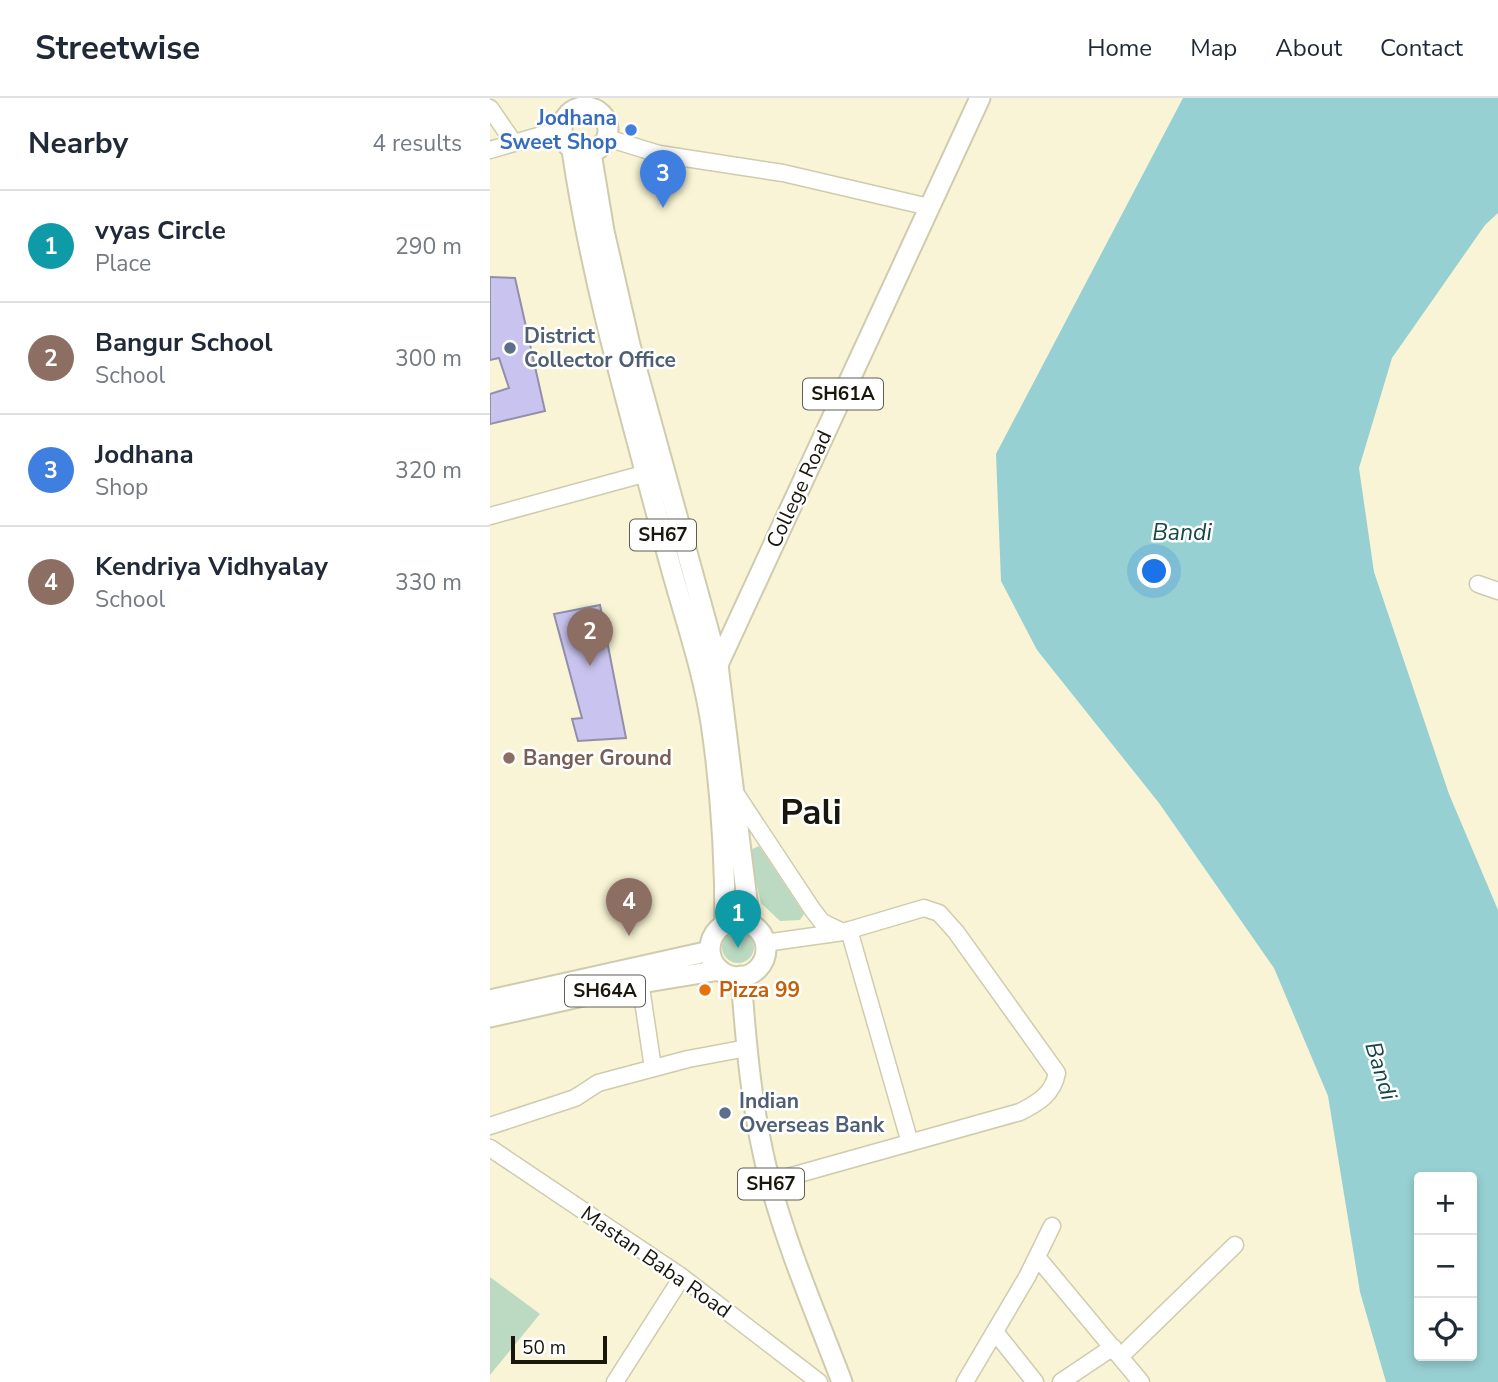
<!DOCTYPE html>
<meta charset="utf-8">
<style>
:root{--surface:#fff;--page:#f6f6f7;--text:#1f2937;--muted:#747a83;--line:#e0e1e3;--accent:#db2777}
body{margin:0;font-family:"Nunito Sans",sans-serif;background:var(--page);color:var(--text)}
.controls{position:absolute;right:21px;bottom:21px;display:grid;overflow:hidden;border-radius:7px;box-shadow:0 4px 10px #0003}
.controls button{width:63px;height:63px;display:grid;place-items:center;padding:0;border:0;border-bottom:2px solid var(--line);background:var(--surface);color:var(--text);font:35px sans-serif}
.scale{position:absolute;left:21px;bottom:18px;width:96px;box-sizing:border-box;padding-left:7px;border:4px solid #19170c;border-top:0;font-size:19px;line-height:24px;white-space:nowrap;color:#19170c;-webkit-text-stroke:5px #fff;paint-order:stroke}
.you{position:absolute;left:665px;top:474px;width:24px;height:24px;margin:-18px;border:5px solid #fff;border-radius:50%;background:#1a73e8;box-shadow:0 0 0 10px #1a73e833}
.badge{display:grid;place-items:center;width:46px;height:46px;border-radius:50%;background:var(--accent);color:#fff;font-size:23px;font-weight:700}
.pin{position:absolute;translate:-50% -58px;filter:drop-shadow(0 2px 4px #0008)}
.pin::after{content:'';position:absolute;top:37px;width:24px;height:21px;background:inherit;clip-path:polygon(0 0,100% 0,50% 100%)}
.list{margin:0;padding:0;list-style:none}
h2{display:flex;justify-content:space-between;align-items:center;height:91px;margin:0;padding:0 28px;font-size:30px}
h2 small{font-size:23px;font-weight:400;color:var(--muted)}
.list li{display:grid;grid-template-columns:46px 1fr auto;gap:21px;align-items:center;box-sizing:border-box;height:112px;padding:0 28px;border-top:2px solid var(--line)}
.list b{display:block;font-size:26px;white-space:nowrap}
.list p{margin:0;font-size:23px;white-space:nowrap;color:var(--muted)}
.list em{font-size:23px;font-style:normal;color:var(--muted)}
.icon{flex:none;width:38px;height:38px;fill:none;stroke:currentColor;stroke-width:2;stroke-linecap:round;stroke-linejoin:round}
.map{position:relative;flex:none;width:1008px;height:1284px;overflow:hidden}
header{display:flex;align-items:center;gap:42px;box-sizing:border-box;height:98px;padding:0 35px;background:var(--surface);border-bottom:2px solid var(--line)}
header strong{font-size:33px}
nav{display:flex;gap:38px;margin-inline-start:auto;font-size:24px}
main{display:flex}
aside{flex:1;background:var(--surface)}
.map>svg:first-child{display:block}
.green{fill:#bcdac2}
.water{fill:#97d0d2;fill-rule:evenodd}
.building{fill:#c9c4ef;stroke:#928faa;stroke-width:2}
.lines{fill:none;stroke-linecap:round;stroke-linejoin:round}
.minor-casing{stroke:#cfcbae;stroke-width:19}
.major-casing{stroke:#cfcbae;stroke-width:23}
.minor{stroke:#fff;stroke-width:16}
.major{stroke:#fff;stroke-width:19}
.shop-dot{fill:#3f7fe0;stroke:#fff;stroke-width:2.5}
.service-dot{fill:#5c6f8a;stroke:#fff;stroke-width:2.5}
.education-dot{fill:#8d6e63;stroke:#fff;stroke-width:2.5}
.food-dot{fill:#e8710a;stroke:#fff;stroke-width:2.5}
.labels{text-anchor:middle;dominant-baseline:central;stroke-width:5;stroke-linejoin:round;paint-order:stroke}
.shield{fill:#fff;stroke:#5e5d55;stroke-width:2}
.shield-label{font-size:19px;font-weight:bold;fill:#19170c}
.shop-label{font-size:21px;font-weight:bold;fill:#366cbe;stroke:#fff;text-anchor:end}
.service-label{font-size:21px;font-weight:bold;fill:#4e5e75;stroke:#fff;text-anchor:start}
.street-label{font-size:21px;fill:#19170c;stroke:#fff}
.education-label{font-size:21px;font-weight:bold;fill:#785e54;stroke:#fff;text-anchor:start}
.food-label{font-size:21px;font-weight:bold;fill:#c56008;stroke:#fff;text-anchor:start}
.water-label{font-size:23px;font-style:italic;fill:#134749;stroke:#fff}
.town-label{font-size:35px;font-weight:bold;fill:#19170c;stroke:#fff}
</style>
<header>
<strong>Streetwise</strong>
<nav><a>Home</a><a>Map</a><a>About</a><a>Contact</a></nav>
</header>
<main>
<aside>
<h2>Nearby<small>4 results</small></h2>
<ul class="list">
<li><span class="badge" style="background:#0f9aa8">1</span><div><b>vyas Circle</b><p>Place</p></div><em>290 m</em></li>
<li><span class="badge" style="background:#8d6e63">2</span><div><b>Bangur School</b><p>School</p></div><em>300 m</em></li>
<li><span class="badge" style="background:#3f7fe0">3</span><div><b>Jodhana</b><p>Shop</p></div><em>320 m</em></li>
<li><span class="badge" style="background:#8d6e63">4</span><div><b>Kendriya Vidhyalay</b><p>School</p></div><em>330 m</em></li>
</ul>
</aside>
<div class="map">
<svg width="1008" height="1284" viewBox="0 0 1008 1284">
<rect width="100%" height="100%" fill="#f8f4d5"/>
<path class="green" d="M269,748l45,68 -4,6 -20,1 -19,-18 -13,-52z
M232 849a16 16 0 1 1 32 0a16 16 0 1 1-32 0Z
M0,1179l50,37 -50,61z"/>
<path class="water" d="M693,0h315v115l-13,12 -93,133 -33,110 15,104 75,222 49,116v472h-112l-26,-90 -32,-196 -54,-128 -115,-165 -122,-153 -36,-69 -5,-127zM929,1079h53v179h-53z"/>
<path class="building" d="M0,179l25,1 30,133 -55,13v-30l19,-6 -10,-30 -9,2z
M110,507l26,133 -48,3 -6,-22 10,-1 -28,-104z"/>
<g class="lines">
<g class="minor-casing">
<path id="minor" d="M0,10l24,35
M117,40l52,16 124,19 146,34
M0,52l72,-21
M0,418l157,-43
M988,486l20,7
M244,693l78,118 10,13 21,10
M359,832l61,213
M275,845l78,-11 81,-24 15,5 17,19 101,141c-4,21 -19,30 -37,39l-250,70
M149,876l14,94
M0,1028l85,-28 23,-15 90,-24 59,-11
M0,1050l192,129 137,105
M547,1159l104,125
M506,1235l39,49
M631,1258l114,-111
M125,1284l67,-105
M475,1284l62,-105 25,-51
M571,1284l52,-35"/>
</g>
<g class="major-casing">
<path id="major" d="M72 32a23 23 0 1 1 46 0a23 23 0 1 1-46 0Z
M82,52c20,136 60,270 95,403 15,57 35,112 44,170 10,67 14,134 14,201
M101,55l13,78 26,114 88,320 32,259
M226,571l264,-571
M220 851a28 28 0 1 1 56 0a28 28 0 1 1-56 0Z
M251,878c5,69 11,139 29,206 18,68 47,134 72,200
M0,902l220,-49
M0,919l151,-34 79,-13"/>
</g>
<use href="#minor" class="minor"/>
<use href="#major" class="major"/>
</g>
<circle class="shop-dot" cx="141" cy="32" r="7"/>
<g class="service-dot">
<circle cx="20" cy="250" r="7"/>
<circle cx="235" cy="1015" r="7"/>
</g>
<circle class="education-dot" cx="19" cy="660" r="7"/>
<circle class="food-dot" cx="215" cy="892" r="7"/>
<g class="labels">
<g class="shield">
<rect x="313" y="280.5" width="80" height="31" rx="5"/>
<rect x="140" y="421.5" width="66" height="31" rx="5"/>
<rect x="75" y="877.5" width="80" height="31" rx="5"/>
<rect x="248" y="1070.5" width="66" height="31" rx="5"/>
</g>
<g class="shield-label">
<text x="353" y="296">SH61A</text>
<text x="173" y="437">SH67</text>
<text x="115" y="893">SH64A</text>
<text x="281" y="1086">SH67</text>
</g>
<g class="shop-label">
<text x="127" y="20">Jodhana<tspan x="127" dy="24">Sweet Shop</tspan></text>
</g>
<g class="service-label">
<text x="34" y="238">District<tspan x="34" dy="24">Collector Office</tspan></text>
<text x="249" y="1003">Indian<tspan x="249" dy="24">Overseas Bank</tspan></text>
</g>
<g class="street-label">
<text transform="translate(309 391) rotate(-65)">College Road</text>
<text transform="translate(166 1164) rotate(35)">Mastan Baba Road</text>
</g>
<g class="education-label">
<text x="33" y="660">Banger Ground</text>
</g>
<g class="food-label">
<text x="229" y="892">Pizza 99</text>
</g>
<g class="water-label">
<text x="692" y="434">Bandi</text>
<text transform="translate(891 973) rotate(73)">Bandi</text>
</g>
<g class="town-label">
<text x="321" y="714">Pali</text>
</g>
</g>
</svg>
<div class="controls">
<button>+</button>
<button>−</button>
<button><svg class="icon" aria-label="locate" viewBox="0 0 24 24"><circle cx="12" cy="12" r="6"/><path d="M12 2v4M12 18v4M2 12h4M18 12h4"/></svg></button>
</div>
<div class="scale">50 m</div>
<div class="you"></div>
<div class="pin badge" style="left:248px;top:850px;background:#0f9aa8">1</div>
<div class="pin badge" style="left:100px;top:568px;background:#8d6e63">2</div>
<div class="pin badge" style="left:173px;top:110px;background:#3f7fe0">3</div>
<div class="pin badge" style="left:139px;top:838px;background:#8d6e63">4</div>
</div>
</main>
